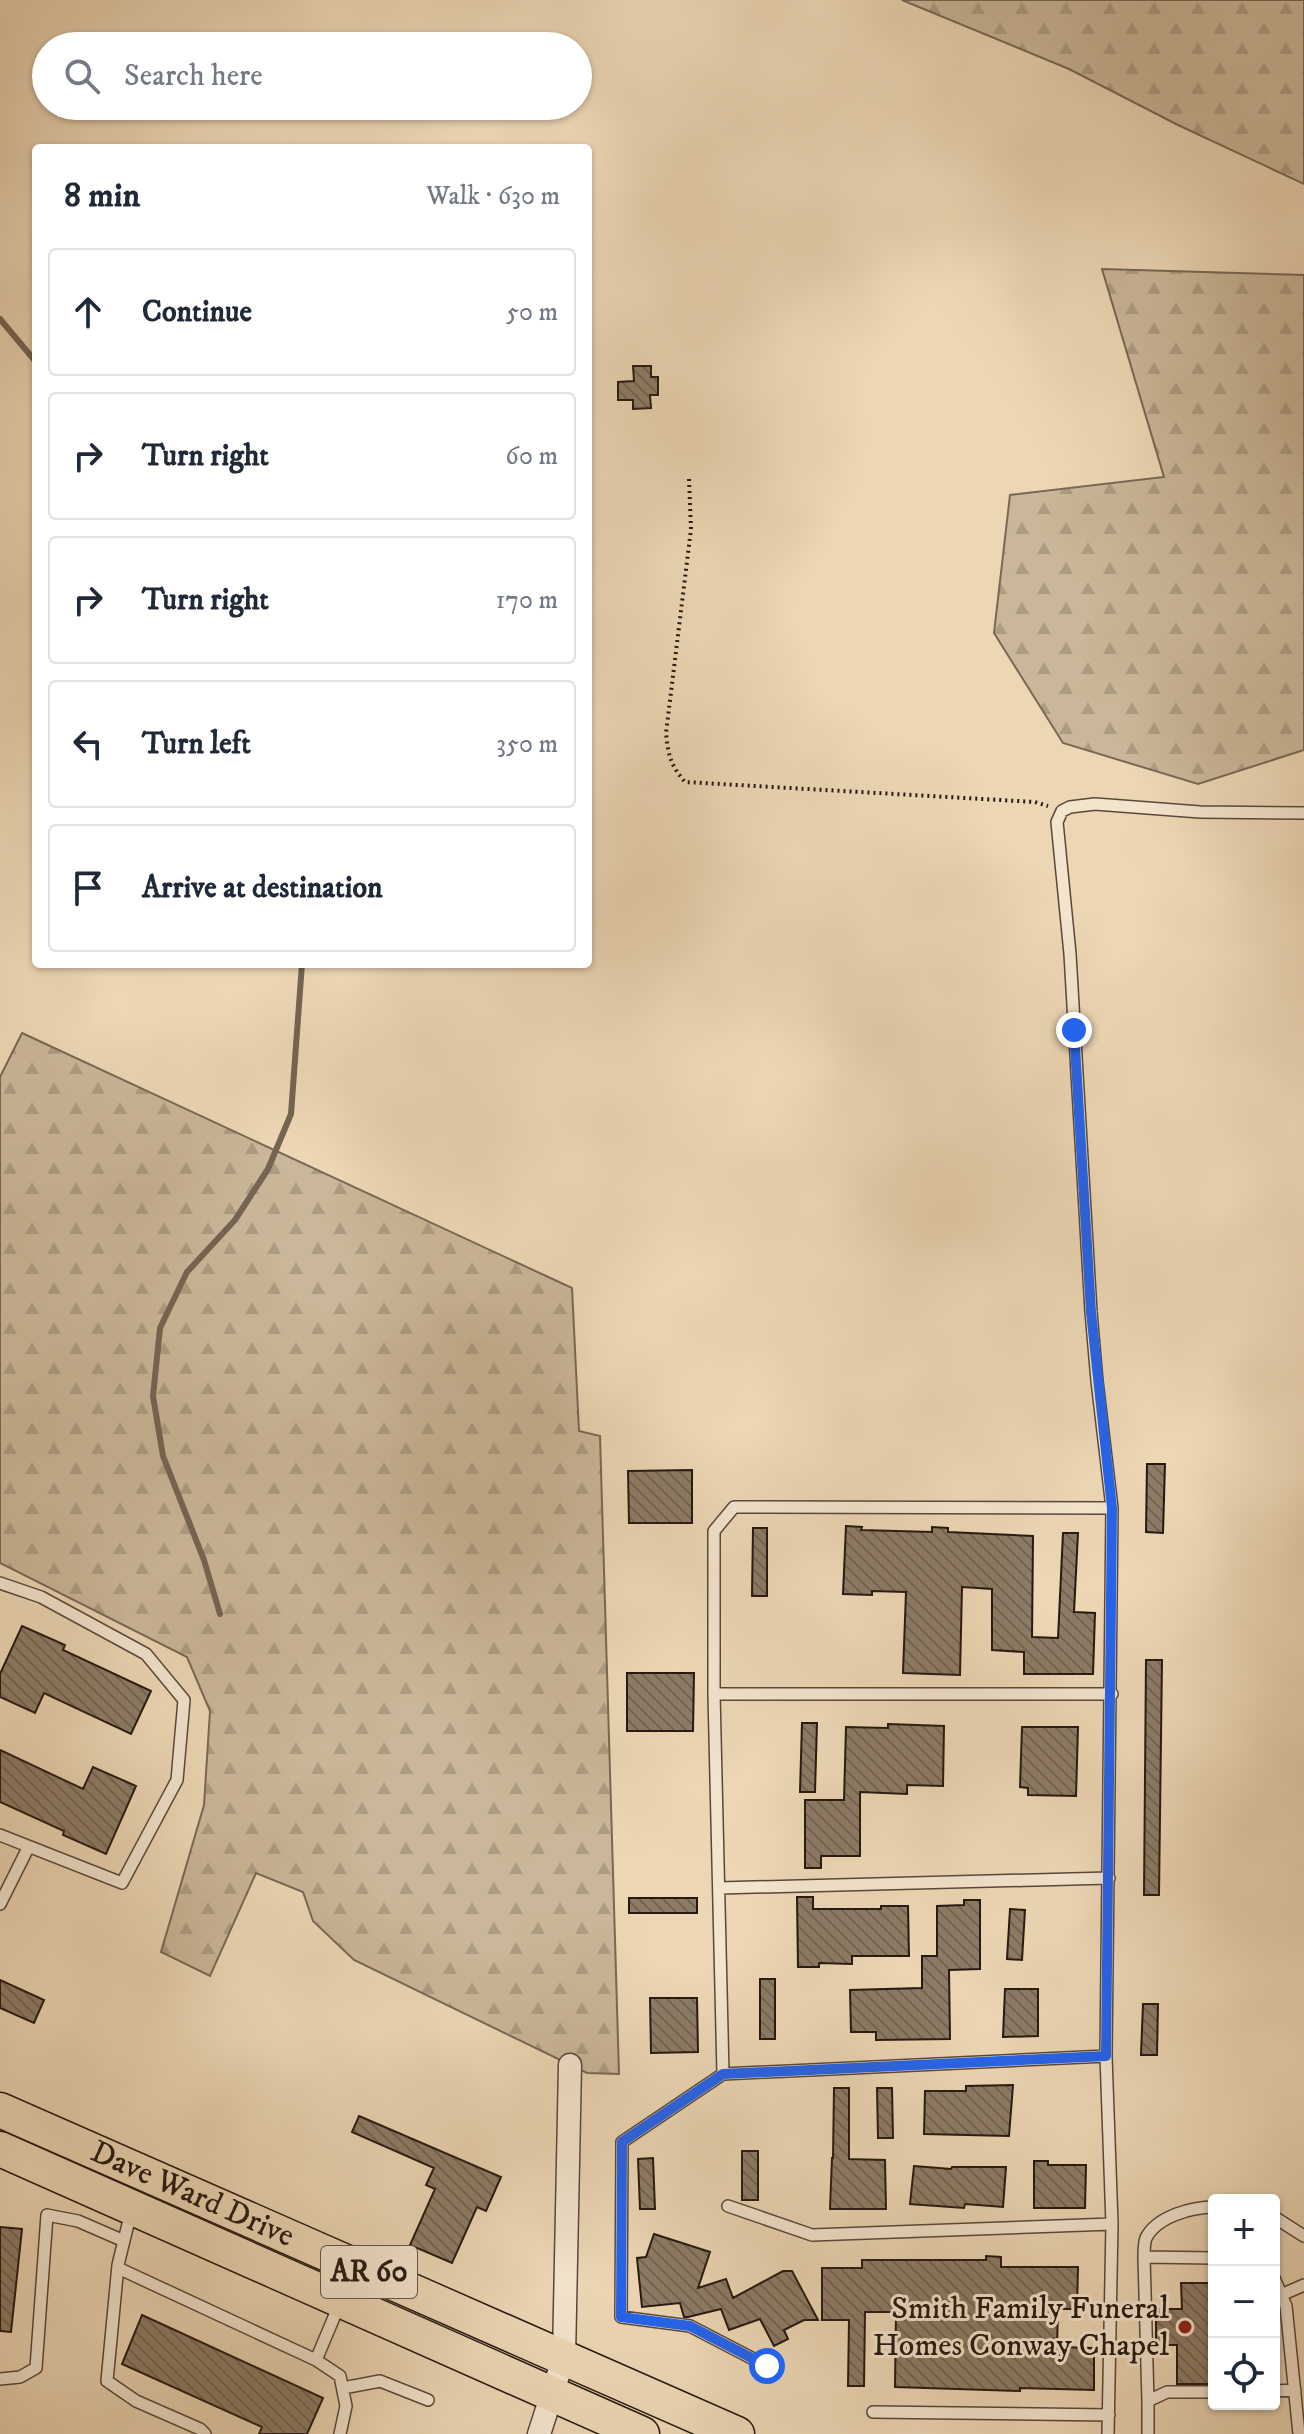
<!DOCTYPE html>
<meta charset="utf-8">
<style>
:root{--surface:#fff;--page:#f6f6f7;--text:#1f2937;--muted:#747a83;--line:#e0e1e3}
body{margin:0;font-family:"IM FELL DW Pica",serif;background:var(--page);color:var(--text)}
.controls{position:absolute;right:24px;bottom:24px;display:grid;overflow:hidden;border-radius:8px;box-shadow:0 2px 6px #0004}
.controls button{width:72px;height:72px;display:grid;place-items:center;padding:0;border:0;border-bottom:2px solid var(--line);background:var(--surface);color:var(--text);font:40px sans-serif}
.stop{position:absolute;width:24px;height:24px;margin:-18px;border:6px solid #2563eb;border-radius:50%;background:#fff}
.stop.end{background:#2563eb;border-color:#fff;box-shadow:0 2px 8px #0008}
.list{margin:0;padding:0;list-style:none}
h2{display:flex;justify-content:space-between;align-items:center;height:104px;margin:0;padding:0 32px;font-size:34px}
h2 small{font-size:26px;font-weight:400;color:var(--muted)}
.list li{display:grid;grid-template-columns:52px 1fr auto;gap:24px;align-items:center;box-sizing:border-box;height:128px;margin:0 16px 16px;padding:0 16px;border:2px solid var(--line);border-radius:8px}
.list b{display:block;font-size:30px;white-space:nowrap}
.list em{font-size:26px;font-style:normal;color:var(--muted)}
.icon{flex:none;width:44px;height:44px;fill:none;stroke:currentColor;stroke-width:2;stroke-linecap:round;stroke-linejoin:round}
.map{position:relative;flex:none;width:1304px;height:2434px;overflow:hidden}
.search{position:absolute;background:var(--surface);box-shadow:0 2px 6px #0004;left:32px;top:32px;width:560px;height:88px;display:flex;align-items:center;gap:20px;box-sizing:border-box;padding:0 28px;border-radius:44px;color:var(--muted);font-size:30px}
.panel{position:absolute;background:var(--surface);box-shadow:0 2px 6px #0004;left:32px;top:144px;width:560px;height:824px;border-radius:8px}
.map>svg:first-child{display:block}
.forest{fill:url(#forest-firs);stroke:#786854;stroke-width:2}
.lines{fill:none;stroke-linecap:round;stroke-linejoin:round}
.stream{stroke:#756452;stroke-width:6}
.building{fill:url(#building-back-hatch);stroke:#261911;stroke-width:2}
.service-casing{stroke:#58483a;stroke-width:14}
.minor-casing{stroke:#58483a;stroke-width:25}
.primary-casing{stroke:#261911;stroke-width:37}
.path{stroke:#261911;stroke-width:4;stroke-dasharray:2 4;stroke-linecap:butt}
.service{stroke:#f3e4ce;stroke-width:11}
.minor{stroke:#f3e4ce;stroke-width:22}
.primary{stroke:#ecd6b4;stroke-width:34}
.route{stroke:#2563eb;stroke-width:10}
.poi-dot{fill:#8f2418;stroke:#f3e4ce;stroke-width:3}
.labels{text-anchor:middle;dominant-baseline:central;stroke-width:6;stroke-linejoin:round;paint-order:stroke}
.shield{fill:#f3e4ce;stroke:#64564a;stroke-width:2}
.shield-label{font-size:30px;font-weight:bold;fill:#261911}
.street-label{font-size:32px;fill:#261911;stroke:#f3e4ce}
.poi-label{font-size:32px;fill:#261911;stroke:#f3e4ce;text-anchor:end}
</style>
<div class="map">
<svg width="1304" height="2434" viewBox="0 0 1304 2434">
<defs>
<pattern id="forest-firs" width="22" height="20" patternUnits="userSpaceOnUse" patternTransform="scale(2)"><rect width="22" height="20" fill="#cab698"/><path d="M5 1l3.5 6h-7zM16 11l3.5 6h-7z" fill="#ad9c82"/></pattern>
<pattern id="building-back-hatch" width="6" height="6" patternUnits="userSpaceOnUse" patternTransform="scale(2)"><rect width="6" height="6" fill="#8d7b66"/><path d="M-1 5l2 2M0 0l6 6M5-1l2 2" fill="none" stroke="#736453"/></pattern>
</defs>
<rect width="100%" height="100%" fill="#ecd6b4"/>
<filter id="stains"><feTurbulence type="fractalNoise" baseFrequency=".0025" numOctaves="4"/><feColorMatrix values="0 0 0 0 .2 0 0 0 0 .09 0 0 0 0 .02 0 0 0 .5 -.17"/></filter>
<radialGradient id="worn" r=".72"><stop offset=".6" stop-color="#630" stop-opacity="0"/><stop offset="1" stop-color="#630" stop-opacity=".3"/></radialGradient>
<path class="forest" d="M902,0h402v184l-126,-59 -109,-56z
M1102,269l202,6v475l-106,34 -135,-41 -69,-110 16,-138 154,-18z
M22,1033l550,255 7,143 21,5 19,638 -32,-1 -233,-113 -41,-39 -10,-29 -47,-19 -46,103 -49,-24 43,-147 6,-94 -23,-54 -187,-94v-486z"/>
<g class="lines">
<path class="stream" d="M0,319l36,43
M220,1614l-16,-54 -41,-104 -10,-60 7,-68 27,-56 48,-52 33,-51 23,-55 11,-150"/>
</g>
<path class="building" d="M633,366h18v11h7v18h-8l1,13 -18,1v-9h-15v-18l16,-1z
M1147,1464h18l-2,69 -17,-1z
M692,1470v53h-63l-1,-52z
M846,1526l16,1 -1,3 71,2v-5l16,1v4l85,4 -1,101 26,1 5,-105h15l-4,79 21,1 -2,61h-69v-22l-32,-2v-61l-30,-2 -2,88 -57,-2 3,-81 -34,-1v4l-29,-1z
M753,1528h14v68h-15z
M22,1626l43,19 -2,5 88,41 -20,43 -87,-41 -9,20 -35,-16v-23z
M1146,1660h16l-3,235h-15z
M627,1673h67l-1,58h-66z
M802,1723h15l-2,69h-15z
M888,1724l56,2 -1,60 -36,-1v9l-47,-2v64h-39v12h-16v-68h39l2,-73 42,1z
M1022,1727h56l-2,69 -48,-1v-7l-8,-1z
M0,1750l83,39 10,-22 43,19 -30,68 -43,-19 1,-4 -64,-29z
M797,1897h16v12h68v-3h27l1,50h-57v8l-33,-1v4h-21z
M629,1898h68v15h-68z
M964,1900h16v69l-31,1 1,69 -74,1v-8h-25l-1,-42 72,-2v-32h15v-50l27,-1z
M1010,1909l15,1 -3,50 -15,-1z
M760,1979h15v60h-15z
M0,1980l44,20 -10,23 -34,-15z
M1005,1989h33v47l-35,1z
M650,1998h47l1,54 -47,1z
M1143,2004h15l-1,51h-16z
M1013,2085l-4,51 -85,-2 1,-43h41v-5z
M834,2088h15v71l36,1 1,49h-56l2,-51h1z
M877,2088h15l1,50h-15z
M359,2116l142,61 -15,34 -9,-4 -25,56 -42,-18 25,-56 -9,-4 8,-17 -82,-36z
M742,2151h16v49h-16z
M653,2158l2,51h-15l-2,-50z
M1034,2161h14v4h38l-1,43h-51z
M914,2166l37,3 1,-2h54l-3,40 -38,-3 -1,4 -54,-4z
M0,2227l22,2 -11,103 -11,-1z
M654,2234l56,18 -12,36 28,-9 7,19 50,-27h9l26,49h-14l-20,10 4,9 -14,7 -14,-27 -31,11 -8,-21 -33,8h-4l-4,-14 -38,4 -5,-49 9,-1z
M986,2256l15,1v10h77l-1,42h-19l-1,38 37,1v42l-74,-2v3l-125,-4 1,-75h-31l-1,74h-16l1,-66h-27v-52h40v-8h124z
M1181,2283h33v101h-37v-39h-21v-36h26z
M142,2315l181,83 -16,36h-48l3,-7 -140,-63z"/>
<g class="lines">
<g class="service-casing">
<path id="service" d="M0,1583l41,14 105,57 38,46 -7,80 -55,103 -122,-48
M714,1694h398
M719,1888l390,-10
M0,1904l28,-56
M723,2074l-9,-380v-163l20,-24 378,1
M728,2206l84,29 300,-11
M131,2212l-13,53 -11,116 29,20 64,28 5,5
M1274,2217l30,19
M1144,2257l70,1
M118,2268l198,92 24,-57
M1274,2278l12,28 13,128
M1281,2295l23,-10
M316,2360l24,16 6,30 -6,28
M767,2366l-77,-40 -69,-9 1,-175 101,-68 383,-18
M0,2379l20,-2 16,-9 11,-153 31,6 46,20
M343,2388l37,-7 48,19
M1274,2391l21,-1
M1148,2401l-4,-144c0,-5 0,-14 2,-19 11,-22 47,-31 68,-31
M873,2412l236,3
M1108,2434l4,-210 -6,-168 6,-548 -15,-127 -6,-69 -21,-358 -13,-132 5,-11 8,-4 25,-3 105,8 104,1
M1148,2434v-33l19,-9h47"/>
</g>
<g class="minor-casing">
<path id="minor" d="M539,2434l25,-77 6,-292"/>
</g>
<g class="primary-casing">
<g id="primary">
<path id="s1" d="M0,2110l737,324"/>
<path d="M0,2149l642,285"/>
</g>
</g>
<path class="path" d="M689,479l2,50 -25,204c2,22 5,33 19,49l350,20 13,4"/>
<use href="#service" class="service"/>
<use href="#minor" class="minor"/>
<use href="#primary" class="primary"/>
</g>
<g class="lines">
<path class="route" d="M767,2366l-77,-40 -69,-9 1,-175 101,-68 383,-18 6,-548 -21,-196 -17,-282"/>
</g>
<circle class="poi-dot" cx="1185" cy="2327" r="8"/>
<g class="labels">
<rect class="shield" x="321" y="2246" width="96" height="52" rx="6"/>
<g class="shield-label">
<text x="369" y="2272">AR 60</text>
</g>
<g class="street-label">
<text stroke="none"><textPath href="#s1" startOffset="210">Dave Ward Drive</textPath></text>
</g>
<g class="poi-label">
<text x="1169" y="2309">Smith Family Funeral<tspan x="1169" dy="37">Homes Conway Chapel</tspan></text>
</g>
</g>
<rect width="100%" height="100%" filter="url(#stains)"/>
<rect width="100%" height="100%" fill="url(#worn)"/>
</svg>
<div class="controls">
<button>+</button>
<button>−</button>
<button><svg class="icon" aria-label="locate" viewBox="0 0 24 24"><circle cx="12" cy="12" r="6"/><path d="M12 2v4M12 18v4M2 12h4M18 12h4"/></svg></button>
</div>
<div class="stop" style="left:767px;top:2366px"></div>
<div class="stop end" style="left:1074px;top:1030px"></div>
<div class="search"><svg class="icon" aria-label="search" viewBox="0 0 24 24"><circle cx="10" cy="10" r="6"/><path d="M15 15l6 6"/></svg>Search here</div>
<section class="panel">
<h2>8 min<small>Walk · 630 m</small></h2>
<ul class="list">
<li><svg class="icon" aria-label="ahead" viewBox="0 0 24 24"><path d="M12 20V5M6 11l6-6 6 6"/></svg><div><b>Continue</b></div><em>50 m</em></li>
<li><svg class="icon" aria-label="right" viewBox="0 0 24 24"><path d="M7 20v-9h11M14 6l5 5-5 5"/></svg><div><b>Turn right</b></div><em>60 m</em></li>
<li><svg class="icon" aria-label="right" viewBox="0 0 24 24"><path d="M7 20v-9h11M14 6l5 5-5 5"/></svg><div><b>Turn right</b></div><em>170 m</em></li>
<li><svg class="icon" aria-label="left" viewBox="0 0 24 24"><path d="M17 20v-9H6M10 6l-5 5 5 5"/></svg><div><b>Turn left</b></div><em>350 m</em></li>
<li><svg class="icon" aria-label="arrive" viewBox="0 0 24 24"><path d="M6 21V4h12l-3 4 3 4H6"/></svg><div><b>Arrive at destination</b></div></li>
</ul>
</section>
</div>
